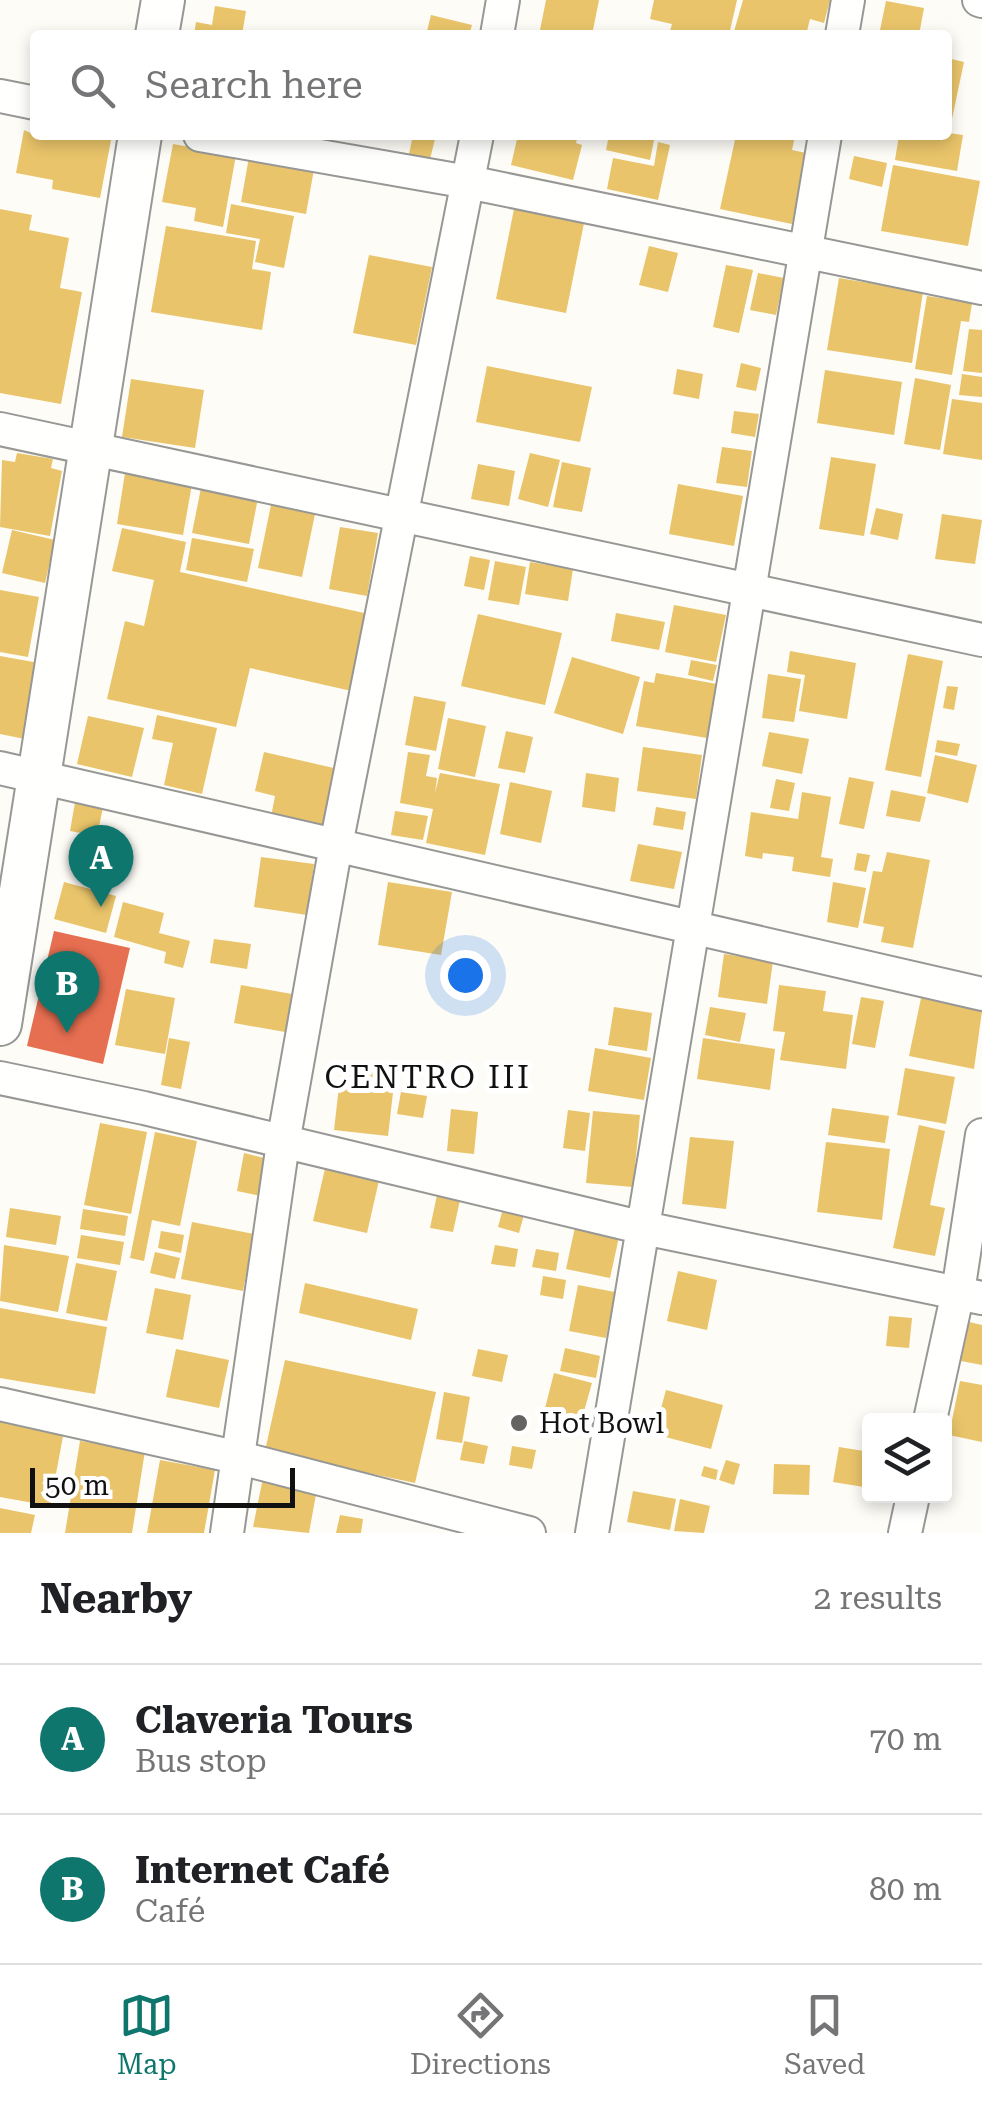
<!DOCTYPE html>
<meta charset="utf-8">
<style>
:root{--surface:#fff;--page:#f6f6f6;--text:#202124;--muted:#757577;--line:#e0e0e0;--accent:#0f766e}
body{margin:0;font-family:"Roboto Serif",serif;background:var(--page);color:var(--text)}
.controls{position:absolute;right:30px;bottom:30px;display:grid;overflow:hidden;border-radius:10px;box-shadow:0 5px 15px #0003}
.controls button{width:90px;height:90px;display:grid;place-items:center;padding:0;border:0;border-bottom:2px solid var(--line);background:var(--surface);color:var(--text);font:50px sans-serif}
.scale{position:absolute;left:30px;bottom:25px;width:265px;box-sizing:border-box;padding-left:10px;border:5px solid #111;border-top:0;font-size:28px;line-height:35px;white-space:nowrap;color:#111;-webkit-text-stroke:8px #fff;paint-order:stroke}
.you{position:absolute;left:465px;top:975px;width:35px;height:35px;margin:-25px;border:8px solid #fff;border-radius:50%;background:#1a73e8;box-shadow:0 0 0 15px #1a73e833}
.badge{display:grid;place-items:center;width:65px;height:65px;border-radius:50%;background:var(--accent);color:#fff;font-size:32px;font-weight:700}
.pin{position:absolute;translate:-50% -82px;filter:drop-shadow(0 2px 5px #0008)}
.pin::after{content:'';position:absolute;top:52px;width:35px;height:30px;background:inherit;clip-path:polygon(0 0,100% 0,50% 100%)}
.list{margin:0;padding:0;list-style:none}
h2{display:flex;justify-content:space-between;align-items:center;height:130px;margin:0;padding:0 40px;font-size:42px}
h2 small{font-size:32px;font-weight:400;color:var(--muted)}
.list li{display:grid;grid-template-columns:65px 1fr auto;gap:30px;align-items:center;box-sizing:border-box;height:150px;padding:0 40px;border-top:2px solid var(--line)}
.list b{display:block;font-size:38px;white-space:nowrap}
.list p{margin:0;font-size:32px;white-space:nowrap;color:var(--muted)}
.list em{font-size:32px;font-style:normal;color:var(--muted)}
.icon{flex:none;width:55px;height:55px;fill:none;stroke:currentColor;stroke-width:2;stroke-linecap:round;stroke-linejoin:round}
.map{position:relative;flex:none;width:982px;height:1533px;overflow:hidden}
.search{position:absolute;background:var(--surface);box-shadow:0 5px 15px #0003;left:30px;right:30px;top:30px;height:110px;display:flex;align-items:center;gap:25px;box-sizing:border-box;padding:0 35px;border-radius:10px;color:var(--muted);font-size:38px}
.sheet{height:430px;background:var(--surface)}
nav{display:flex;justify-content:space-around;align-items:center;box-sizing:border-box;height:140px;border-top:2px solid var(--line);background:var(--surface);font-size:28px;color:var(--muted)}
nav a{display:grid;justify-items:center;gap:5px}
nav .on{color:var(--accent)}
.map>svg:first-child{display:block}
.homes{fill:#e9c46a}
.shops{fill:#e76f51}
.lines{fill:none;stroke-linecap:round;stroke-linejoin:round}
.minor-casing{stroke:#979795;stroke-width:36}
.tertiary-casing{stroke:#979795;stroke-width:46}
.minor{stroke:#fffffe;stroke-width:32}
.tertiary{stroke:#fffffe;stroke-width:42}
.poi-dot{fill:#646362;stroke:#fff;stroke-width:4}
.labels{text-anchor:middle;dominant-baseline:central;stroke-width:10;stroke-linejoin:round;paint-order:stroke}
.poi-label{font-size:28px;fill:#111;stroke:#fff;text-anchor:start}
.quarter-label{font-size:32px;letter-spacing:2.5px;fill:#111;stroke:#fff}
</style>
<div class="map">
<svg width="982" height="1533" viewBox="0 0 982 1533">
<rect width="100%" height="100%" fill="#fdfcf7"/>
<path class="homes" d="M546,0h53l-7,35h-53z
M654,0h83l-8,35h-60l3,-11 -22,-5z
M743,0h87l-6,23 -14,-4 -4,16h-73z
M886,1l38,7 -5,27h-40z
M215,6l31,5 -4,24h-48l2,-13 16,3z
M431,15l41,10 -3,10h-43z
M947,58l17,4 -15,71 14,2 -6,36 -62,-11 4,-25h48z
M24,130l11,5h77l-12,63 -48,-9 1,-9 -37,-7z
M413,135h23l-6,24 -21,-5z
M518,135h60l-2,8 6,2 -9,35 -62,-15z
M609,135h46l-5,25 -44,-10z
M736,135l59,1 -3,14 14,3 -14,71 -72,-15z
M658,142l12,3 -12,55 -51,-11 6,-31 41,8z
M173,144l63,11 -13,72 -29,-6 2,-13 -34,-6z
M854,156l33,7 -5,24 -33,-8z
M249,157l65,12 -8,45 -65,-12z
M893,165l87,16 -12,65 -87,-15z
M231,204l63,12 -10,52 -29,-6 5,-23 -34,-6z
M0,209l32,6 -3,15 40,8 -9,50 22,4 -21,112 -61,-11z
M514,209l70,14 -18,90 -70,-14z
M166,226l90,15 -4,28 19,3 -9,58 -111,-18z
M649,246l29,7 -10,39 -29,-7z
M369,255l63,12 -16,78 -63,-12z
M726,265l27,5 -14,63 -26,-6z
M758,273l26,5 -8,37 -26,-5z
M839,278l84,14 -11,71 -85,-13z
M927,296l45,7 -3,19 -8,-1 -9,54 -37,-6z
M969,329l13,1v43l-19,-2z
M741,363l20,5 -5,23 -20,-4z
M487,366l105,21 -12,55 -104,-20z
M677,369l26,5 -4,25 -26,-5z
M825,370l77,12 -8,53 -77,-12z
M962,374l20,3v20l-23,-2z
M915,378l36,7 -11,65 -36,-6z
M131,379l73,11 -9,58 -73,-11z
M952,399l30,4v57l-39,-6z
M734,411l25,3 -4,23 -24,-4z
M722,447l30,4 -5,36 -31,-4z
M17,453l36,6 -2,9 11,3 -12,65 -50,-9 2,-67 13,2z
M530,453l30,7 -12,47 -30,-8z
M831,457l45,7 -12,72 -45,-7z
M562,462l29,6 -9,44 -29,-5z
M478,464l37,7 -6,35 -38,-7z
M125,473l67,11 -9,51 -66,-11z
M678,484l65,12 -9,50 -65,-12z
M201,488l57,10 -9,46 -57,-11z
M271,505l44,9 -13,63 -44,-9z
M876,508l27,6 -5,26 -28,-6z
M942,514l40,6 -7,44 -40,-5z
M340,527l38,6 -11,63 -38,-7z
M122,528l64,14 -6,30 193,43 -17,77 -106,-24 -14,59 -129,-28 18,-78 19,5 10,-46 -42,-9z
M12,530l43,10 -10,43 -43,-10z
M192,538l62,11 -7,33 -61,-12z
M470,556l20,4 -6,30 -20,-4z
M495,561l31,6 -7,38 -31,-5z
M530,562l43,7 -5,32 -43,-7z
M0,590l39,7 -11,60 -28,-5z
M674,605l52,10 -10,47 -51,-10z
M616,613l49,9 -6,28 -48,-9z
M478,614l84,19 -17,72 -84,-19z
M790,651l66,12 -9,56 -48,-8 6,-36 -18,-3z
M908,654l35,7 -22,116 -36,-7z
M0,656l39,7 -14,76 -25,-5z
M572,657l68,20 -17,57 -69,-21z
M691,660l26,5 -4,16 -25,-6z
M656,673l61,11 -10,54 -71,-12 8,-45 10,2z
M768,674l33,5 -7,43 -32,-4z
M947,686l11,1 -4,23 -11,-2z
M414,696l32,6 -10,49 -31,-6z
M157,715l60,13 -15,66 -38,-9 9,-42 -21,-4z
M88,716l56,12 -12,49 -55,-13z
M448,718l38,8 -11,51 -37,-8z
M506,731l27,6 -8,36 -27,-5z
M769,732l40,7 -7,35 -40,-8z
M937,740l23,4 -3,12 -22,-4z
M643,747l59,8 -6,44 -59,-8z
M264,752l74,17 -14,60 -53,-12 4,-21 -20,-5z
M408,752l22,3 -4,21 11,2 -2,15 5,-20 60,11 -15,71 -59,-12 7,-34 -33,-6z
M935,755l42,10 -9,38 -41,-10z
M586,773l33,5 -4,34 -33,-5z
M849,777l25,5 -10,47 -25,-5z
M776,779l19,4 -6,28 -19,-3z
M510,782l42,9 -11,52 -41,-9z
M891,790l35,7 -6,25 -34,-6z
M77,791l28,7 -8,38 -27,-5z
M802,792l29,5 -10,60 12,2 -3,18 -38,-6 2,-14 -31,-4 -1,6 -17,-3 6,-44 47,7z
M656,807l30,5 -3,18 -30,-5z
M395,811l33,5 -5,24 -32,-5z
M638,844l44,8 -8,37 -44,-8z
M887,852l43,8 -17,88 -32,-6 3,-15 -21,-4 10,-52 9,1z
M857,853l13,2 -4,17 -12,-2z
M261,857l53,7 -7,51 -53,-8z
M64,882l52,14 -10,37 -52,-14z
M388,882l64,10 -11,63 -63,-10z
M833,882l33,6 -8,40 -31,-6z
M123,902l41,11 -5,20 31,8 -7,27 -19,-5 2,-11 -52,-15z
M214,939l37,5 -4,25 -37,-6z
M724,954l49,7 -6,43 -49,-7z
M241,985l51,9 -7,38 -51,-9z
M779,985l47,6 -3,20 30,4 -7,54 -66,-9 5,-28 -12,-1z
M126,989l49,9 -10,56 -50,-9z
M861,997l23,4 -9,47 -23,-4z
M921,998l61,13 -8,58 -65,-13z
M614,1007l38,6 -5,38 -39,-6z
M710,1007l36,6 -6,29 -35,-7z
M169,1038l21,4 -9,47 -20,-4z
M703,1038l72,11 -5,41 -73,-11z
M595,1048l56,10 -7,42 -56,-9z
M905,1068l50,9 -9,47 -49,-9z
M341,1069l54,6 -7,61 -54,-6z
M401,1092l26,4 -4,22 -26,-4z
M832,1108l57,8 -4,27 -57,-8z
M451,1109l27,3 -4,42 -27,-3z
M568,1110l22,3 -5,38 -22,-3z
M593,1111l47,4 -7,72 -47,-4z
M100,1123l47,9 -16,82 -47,-9z
M919,1125l26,6 -15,74 15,3 -10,48 -42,-8z
M155,1132l42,9 -17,85 -28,-6 -8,41 -14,-3z
M690,1137l44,4 -8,68 -44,-5z
M826,1142l64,7 -8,71 -65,-8z
M244,1153l24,6 -7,37 -24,-5z
M326,1164l54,12 -13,57 -54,-12z
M437,1195l23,5 -7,32 -23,-4z
M504,1205l21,6 -6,22 -21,-6z
M10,1208l51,8 -5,29 -50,-8z
M83,1209l45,7 -3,20 -45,-7z
M192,1222l62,12 -11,57 -62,-12z
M575,1227l44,10 -9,41 -44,-9z
M161,1231l23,4 -3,18 -23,-5z
M81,1235l43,7 -4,23 -43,-7z
M4,1245l65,11 -11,56 -58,-11z
M495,1245l23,4 -3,18 -24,-3z
M536,1249l23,4 -3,18 -24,-4z
M155,1252l25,6 -5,21 -25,-6z
M76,1263l41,8 -10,50 -41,-8z
M678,1271l39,9 -10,50 -40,-9z
M543,1276l23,4 -3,19 -23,-4z
M305,1283l113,26 -7,31 -112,-27z
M578,1285l37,7 -9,46 -37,-7z
M155,1288l36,7 -8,45 -37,-7z
M0,1308l107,19 -12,67 -95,-16z
M889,1316l23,2 -3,30 -23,-2z
M969,1322l13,3v40l-21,-4z
M565,1348l35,8 -4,22 -36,-7z
M176,1349l53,11 -10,48 -53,-11z
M478,1349l30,6 -6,27 -30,-6z
M285,1360l151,32 -21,91 -150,-32z
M554,1373l38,10 -11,39 -37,-10z
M960,1381l22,4v57l-33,-7z
M666,1390l57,15 -12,44 -57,-15z
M444,1392l26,5 -8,46 -26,-4z
M0,1419l64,12 -14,75 -50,-9z
M80,1441l65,10 -13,82h-67z
M464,1441l24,5 -4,18 -24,-4z
M512,1446l24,4 -4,19 -23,-4z
M839,1447l31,5v36l-37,-6z
M160,1460l55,10 -11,63h-57z
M726,1460l14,4 -6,21 -15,-5z
M774,1464l36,1 -1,30 -36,-1z
M704,1466l14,4 -2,10 -15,-4z
M263,1478l54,11 -8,44 -56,-6z
M633,1491l43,8 -6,31 -43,-8z
M680,1499l30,7 -6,27 -30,-2z
M0,1508l35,7 -4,18h-31z
M340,1515l23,4 -2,14h-25z"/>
<path class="shops" d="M54,931l76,17 -27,116 -76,-18z"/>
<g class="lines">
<g class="minor-casing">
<path id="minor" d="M979,0l3,1
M497,35l6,-35
M842,35l6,-35
M0,96l35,7
M200,135l268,47 514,106
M0,429l982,211
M0,768l982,226
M0,1078l144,30 500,120 338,70
M0,1404l240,54 289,75
M930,1420l28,-128 24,-157
M227,1533l56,-390 53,-298 141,-710
M592,1533l233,-1398
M905,1533l8,-37"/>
</g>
<g class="tertiary-casing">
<path id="tertiary" d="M157,35l6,-35
M0,1024l140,-889"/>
</g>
<use href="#minor" class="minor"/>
<use href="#tertiary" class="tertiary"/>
</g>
<circle class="poi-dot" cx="519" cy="1423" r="10"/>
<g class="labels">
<g class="poi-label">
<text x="539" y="1423">Hot Bowl</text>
</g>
<g class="quarter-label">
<text x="428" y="1077">CENTRO III</text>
</g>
</g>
</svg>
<div class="controls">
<button><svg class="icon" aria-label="layers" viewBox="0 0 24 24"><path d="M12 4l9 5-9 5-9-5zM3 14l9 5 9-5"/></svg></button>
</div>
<div class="scale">50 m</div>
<div class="you"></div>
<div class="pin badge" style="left:101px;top:907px">A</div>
<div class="pin badge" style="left:67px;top:1033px">B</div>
<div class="search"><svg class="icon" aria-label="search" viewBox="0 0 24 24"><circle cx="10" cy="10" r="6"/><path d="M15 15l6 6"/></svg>Search here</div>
</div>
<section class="sheet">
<h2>Nearby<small>2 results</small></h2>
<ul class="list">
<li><span class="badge">A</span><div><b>Claveria Tours</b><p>Bus stop</p></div><em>70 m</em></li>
<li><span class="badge">B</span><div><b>Internet Café</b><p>Café</p></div><em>80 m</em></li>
</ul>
</section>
<nav>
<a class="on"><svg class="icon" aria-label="map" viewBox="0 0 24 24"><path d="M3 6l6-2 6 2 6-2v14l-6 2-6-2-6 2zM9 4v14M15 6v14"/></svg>Map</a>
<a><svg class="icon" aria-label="directions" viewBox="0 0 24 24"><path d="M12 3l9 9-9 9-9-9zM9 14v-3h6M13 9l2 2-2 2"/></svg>Directions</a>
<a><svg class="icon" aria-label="saved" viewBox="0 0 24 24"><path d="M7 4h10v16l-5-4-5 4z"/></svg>Saved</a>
</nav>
